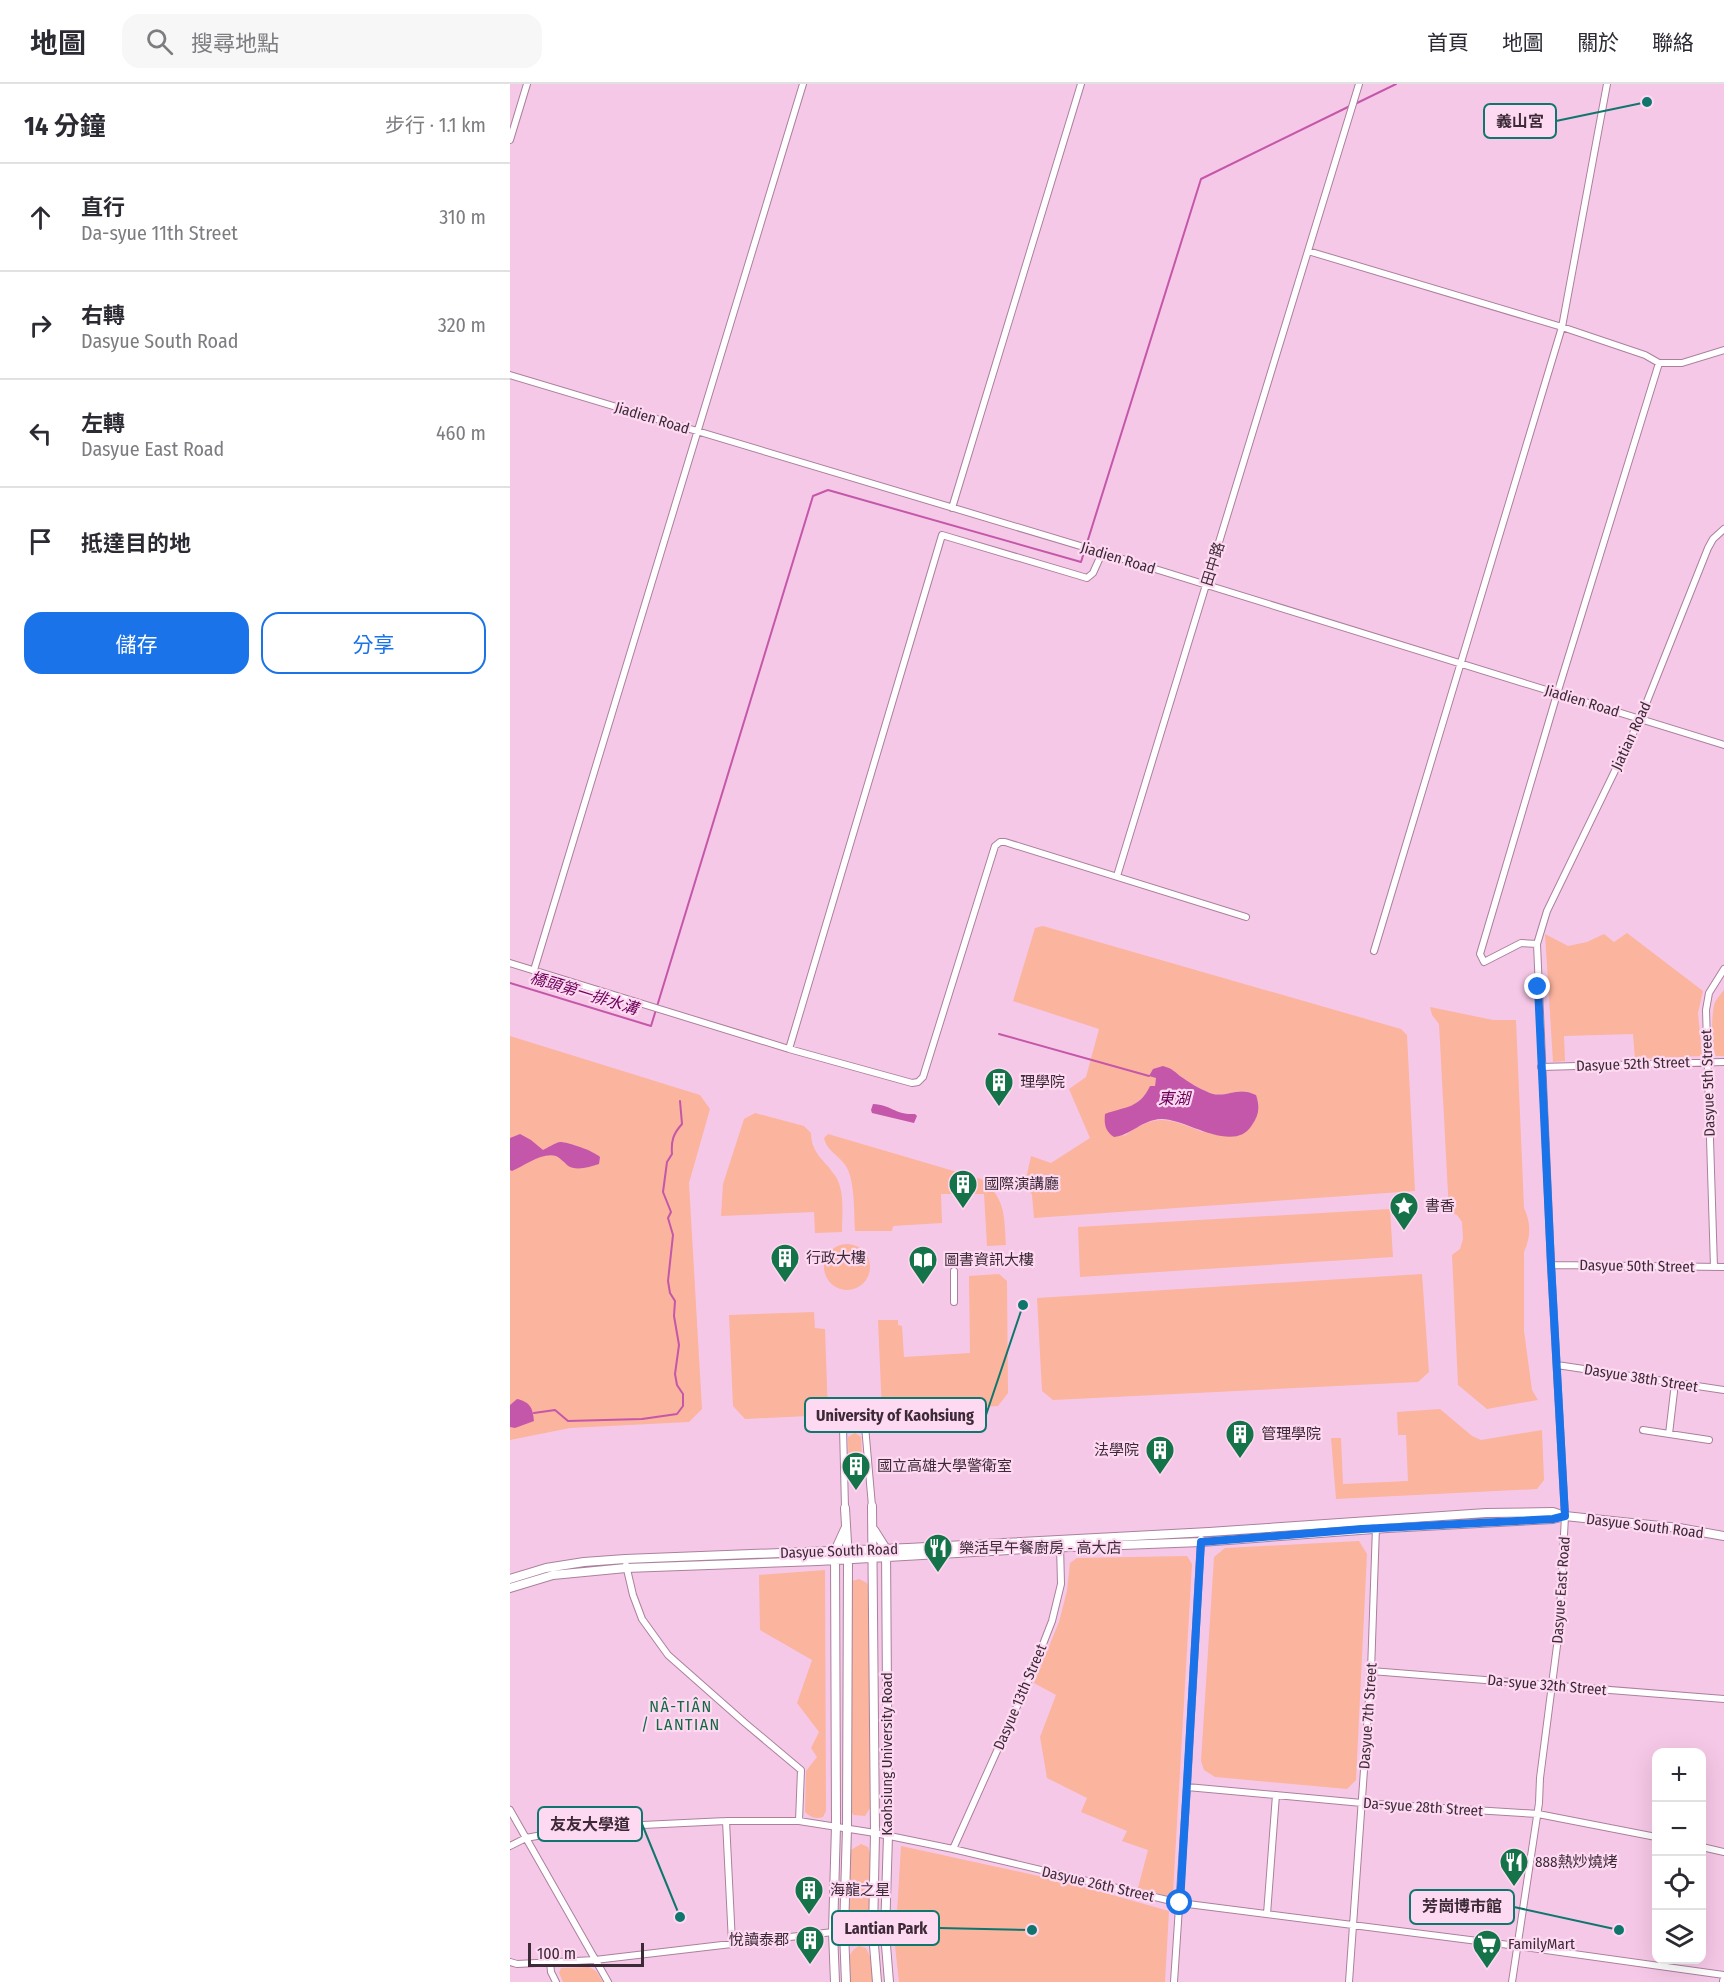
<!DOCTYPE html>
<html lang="zh-TW">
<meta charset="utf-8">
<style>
:root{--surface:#fff;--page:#f7f7f7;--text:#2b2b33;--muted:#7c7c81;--line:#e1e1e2;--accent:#1a73e8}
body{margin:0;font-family:"Fira Sans Condensed","Noto Sans TC",sans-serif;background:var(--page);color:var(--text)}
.controls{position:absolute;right:18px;bottom:18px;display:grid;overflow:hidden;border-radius:12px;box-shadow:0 6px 24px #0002}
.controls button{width:54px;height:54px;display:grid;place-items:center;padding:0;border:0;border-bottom:2px solid var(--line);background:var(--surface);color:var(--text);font:30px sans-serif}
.scale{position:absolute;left:18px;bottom:15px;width:116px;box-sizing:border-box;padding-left:6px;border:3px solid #3c2a36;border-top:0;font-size:16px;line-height:21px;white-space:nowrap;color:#3c2a36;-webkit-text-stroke:4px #fed9f2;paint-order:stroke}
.stop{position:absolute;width:18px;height:18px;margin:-14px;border:4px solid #1a73e8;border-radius:50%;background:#fff}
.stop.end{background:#1a73e8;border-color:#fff;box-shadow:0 2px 6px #0008}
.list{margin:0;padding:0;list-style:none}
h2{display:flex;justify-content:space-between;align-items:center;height:78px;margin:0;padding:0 24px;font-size:26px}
h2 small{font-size:20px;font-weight:400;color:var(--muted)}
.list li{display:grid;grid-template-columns:39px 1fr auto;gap:18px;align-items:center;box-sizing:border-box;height:108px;padding:0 24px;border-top:2px solid var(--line)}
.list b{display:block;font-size:22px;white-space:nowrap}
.list p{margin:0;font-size:20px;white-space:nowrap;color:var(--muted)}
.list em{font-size:20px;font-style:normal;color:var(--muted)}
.actions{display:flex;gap:12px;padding:18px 24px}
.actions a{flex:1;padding:14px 0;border:2px solid var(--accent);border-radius:18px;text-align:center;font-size:21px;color:var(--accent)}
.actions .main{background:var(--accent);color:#fff}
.icon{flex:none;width:33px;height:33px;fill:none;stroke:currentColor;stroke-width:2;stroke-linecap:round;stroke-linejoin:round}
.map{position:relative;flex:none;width:1214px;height:1898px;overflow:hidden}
header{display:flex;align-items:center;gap:36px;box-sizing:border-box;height:84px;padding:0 30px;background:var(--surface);border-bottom:2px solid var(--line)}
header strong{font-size:28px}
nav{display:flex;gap:33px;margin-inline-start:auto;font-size:21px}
.search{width:420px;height:54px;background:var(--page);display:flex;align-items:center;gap:15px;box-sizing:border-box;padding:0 21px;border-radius:18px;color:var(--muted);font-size:22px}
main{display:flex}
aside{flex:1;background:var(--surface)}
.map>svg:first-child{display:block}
.green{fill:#fbb49e;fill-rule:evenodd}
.water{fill:#c457a9}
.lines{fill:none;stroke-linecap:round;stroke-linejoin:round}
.stream{stroke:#c457a9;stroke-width:2}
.street-casing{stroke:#aa809d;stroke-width:8}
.secondary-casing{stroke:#aa809d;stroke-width:10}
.street{stroke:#fff;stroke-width:6}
.secondary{stroke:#fff;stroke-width:8}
.route{stroke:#1a73e8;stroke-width:8}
.labels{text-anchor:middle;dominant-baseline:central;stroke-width:4.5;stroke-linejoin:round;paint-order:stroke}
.street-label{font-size:15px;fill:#3c2a36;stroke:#fed9f2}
.poi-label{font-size:15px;fill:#3c2a36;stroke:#fed9f2;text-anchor:start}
.water-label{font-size:16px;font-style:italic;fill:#6c0059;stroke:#fed9f2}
.neighbourhood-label{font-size:16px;letter-spacing:1.5px;fill:#126842;stroke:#fed9f2}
.leader{fill:none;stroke:#0f766e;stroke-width:2}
.callout-dot{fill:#0f766e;stroke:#fed9f2;stroke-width:2}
.callout{fill:#fed9f2;stroke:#0f766e;stroke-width:2}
.callout-label{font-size:16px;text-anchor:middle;font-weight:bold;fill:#3c2a36}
</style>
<header>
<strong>地圖</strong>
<div class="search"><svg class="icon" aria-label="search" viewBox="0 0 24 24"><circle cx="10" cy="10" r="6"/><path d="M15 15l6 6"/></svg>搜尋地點</div>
<nav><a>首頁</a><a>地圖</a><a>關於</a><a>聯絡</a></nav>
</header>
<main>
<aside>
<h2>14 分鐘<small>步行 · 1.1 km</small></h2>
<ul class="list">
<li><svg class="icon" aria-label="ahead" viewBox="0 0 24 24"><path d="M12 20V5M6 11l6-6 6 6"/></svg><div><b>直行</b><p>Da-syue 11th Street</p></div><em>310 m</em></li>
<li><svg class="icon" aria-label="right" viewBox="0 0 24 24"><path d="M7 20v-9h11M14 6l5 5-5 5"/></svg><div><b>右轉</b><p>Dasyue South Road</p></div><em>320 m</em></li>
<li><svg class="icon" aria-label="left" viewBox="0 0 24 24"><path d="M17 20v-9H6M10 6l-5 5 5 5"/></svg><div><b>左轉</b><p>Dasyue East Road</p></div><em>460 m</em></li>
<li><svg class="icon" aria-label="arrive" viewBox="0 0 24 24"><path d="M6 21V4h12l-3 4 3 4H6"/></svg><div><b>抵達目的地</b></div></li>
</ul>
<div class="actions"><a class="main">儲存</a><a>分享</a></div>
</aside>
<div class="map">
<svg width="1214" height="1898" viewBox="0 0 1214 1898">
<rect width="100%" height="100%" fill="#f6c8e7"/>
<path class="green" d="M533,842l358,103 6,6 8,156 -381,27 -2,-23 -7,-12 6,-27 20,7 39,-25 -21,-49 17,-12 13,-48 -86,-28 22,-73zM669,991c7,6 26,17 35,19 15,3 25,-8 42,1l-53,37c-34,-13 -46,-20 -79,4l-11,-24c17,-5 29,-8 37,-26h5l1,-8z
M1117,849l76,58 -5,22 4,43 -67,3 -2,-25 -69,2 1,25 -12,1 -8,-128 23,12 19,-4 17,-8 10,8z
M1214,906v66h-8c-5,-10 -5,-43 -1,-54 2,-4 6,-8 9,-12z
M920,923l63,13h23l8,188c7,15 7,28 0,44v79l8,59 6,10 -51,9 -29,-24 -6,-130 8,-6 3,-10 -1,-17 -5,-7 -8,-3 -10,-188 -7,-9z
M0,952l190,59 10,14 -21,74 13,226 -13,13 -119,6 -60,12z
M245,1029l49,13 7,7c0,21 15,28 25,44 9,15 6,38 6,55l-27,1 -1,-21 -93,4 2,-32 21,-65z
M318,1050l153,45c25,19 23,37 25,66l-19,1 -3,-52h-43l1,29 -49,3 -1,5h-37c-1,-16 0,-48 -8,-63 -6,-12 -20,-16 -23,-30z
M880,1125l3,48 -313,20 -2,-50z
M314 1183a23 23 0 1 1 46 0a23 23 0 1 1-46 0Z
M489,1190l8,7 1,112 -10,13 -116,7 -4,-93h20v5l4,1 2,31 66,-4 -1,-77z
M912,1190l7,98 -11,10 -365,18 -11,-9 -5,-93z
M304,1228l1,16 10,1 3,86 -83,4 -12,-13 -4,-91z
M930,1325l32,27 9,4 61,-10 2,50 -7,9 -201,10 -5,-61h10l2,46 65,-3 -2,-46h-8l-1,-23z
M345,1349l6,4 2,43h-14l-1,-43z
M849,1457l8,13 -11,226 -9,9 -132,-12 -11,-7 -3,-9 13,-204 11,-9z
M677,1472l5,8 -19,328 -5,4 -30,-8 10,-38 -26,-9 5,-10 -46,-19 6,-14 -40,-20 -7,-41 16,-42 -22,-12 25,-61 8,-31 3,-28 7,-5z
M315,1486l1,241 -3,6c-7,2 -12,1 -18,-5l1,-41 11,-14 -6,-9 8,-16 -22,-29 15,-43 -52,-30 -1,-55z
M349,1495l8,4 2,6 1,219 -5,8 -11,-1 -3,-3 -1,-226 2,-5z
M351,1760l7,3 2,7 -1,55 -3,9 -8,5 -8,-4 -1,-9 2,-60z
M391,1762l165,36 103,29 -4,71h-266l-4,-36z
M349,1862l7,2 6,13 1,21h-24c0,-13 -4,-30 10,-36z
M79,1883l7,4 7,11h-40l-4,-9 2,-5z"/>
<path class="water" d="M653,982c11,3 11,6 20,12 8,6 21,13 30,16 15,3 26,-8 43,1 4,12 3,20 -4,30 -18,30 -67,-7 -91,-6 -19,1 -30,16 -47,18 -9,-6 -10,-13 -9,-23 21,-8 34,-5 45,-28h5l1,-8 -7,-2 4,-7z
M363,1020c19,1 22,11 42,10l2,2 -3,7 -42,-10 -1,-3z
M10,1050l11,6 12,10c5,-2 11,-7 17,-8 8,0 34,9 40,15l-1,7c-10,3 -23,8 -32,1 -3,-3 -7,-7 -11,-9 -14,-4 -32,10 -44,15l-2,-1v-32z
M7,1315c13,3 16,9 17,22l-19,7 -5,-1v-22z"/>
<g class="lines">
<path class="stream" d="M845,20l41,-20
M0,899l141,43 162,-530 15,-6 253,72 120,-383 149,-73
M489,950l150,42
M24,1329l21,-3 13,11 74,-2 35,-5 6,-8v-12l-6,-9 -2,-11 4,-29 -5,-29 1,-15 -5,-8 -2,-12 5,-46 -5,-17 3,-6 -8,-20 4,-30 5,-8c-1,-13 1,-20 10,-30l-2,-23"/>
<g class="street-casing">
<path id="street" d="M0,56l17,-56
M798,167l254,76 83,28 14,8h23l42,-13
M0,291l587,176 627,194
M442,424l129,-424
M607,792l242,-792
M1027,860l-16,-1 -37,19 -4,-8 77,-260 102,-331
M864,867l188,-624 45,-243
M0,879l279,86 123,34 6,-1 5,-5 72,-231 5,-4h5l241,75
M24,886l269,-886
M279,965l153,-514 145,43 6,-5 9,-20
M1031,983l183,-5
M1041,1181l173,2
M1204,1183l-8,-257 3,-17 15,-24
M444,1187v31
M1047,1281l167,25
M355,1342l7,80
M333,1343l2,81
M1133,1346l66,10
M1159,1350l6,-51
M116,1481l7,30 9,24 26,36 77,68 56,47 -2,51
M861,1587l353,28
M677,1703l175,16 176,11 118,23
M0,1726l98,172
M216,1737l6,122
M0,1762l16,-8 54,-10 146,-7h73l76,12 78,16 227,54 337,43 207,29
M1192,1763l22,5
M443,1765l78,-174 21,-54 9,-37 -1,-39
M757,1830l9,-119
M0,1878l7,2 78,-4 238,-28 52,1
M40,1878l1,10 5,10
M664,1898l13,-195 14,-248
M839,1898l22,-311 5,-144
M1002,1898l27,-179 1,-25 19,-148 6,-114 -14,-251 -14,-321 10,-33 93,-192 68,-171 5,-9 11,-10"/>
</g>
<g class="secondary-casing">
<path id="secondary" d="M362,1422l3,327 -2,100 4,49
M335,1424l3,52 -1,268 -3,104 2,50
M364,1446l12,19 2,286 -3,98 4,49
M0,1495l36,-11 38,-6 41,-3 283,-11 301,-16 277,-19 67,-1 12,4 114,12 45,8
M0,1504l43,-13 73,-7 192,-7 226,-13 157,-6 186,-14 166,-9 12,-3
M325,1898l-2,-50 3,-106 -1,-275 10,-22
M1214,1898v-1"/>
</g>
<use href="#street" class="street"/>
<use href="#secondary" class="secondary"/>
</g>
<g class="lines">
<path class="route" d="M670,1819l21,-361 161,-13 191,-10 12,-3 -14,-252 -13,-277"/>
</g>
<defs>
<g id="building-pin" transform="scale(1.5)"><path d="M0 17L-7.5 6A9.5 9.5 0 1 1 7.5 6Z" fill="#147349" stroke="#fed9f2"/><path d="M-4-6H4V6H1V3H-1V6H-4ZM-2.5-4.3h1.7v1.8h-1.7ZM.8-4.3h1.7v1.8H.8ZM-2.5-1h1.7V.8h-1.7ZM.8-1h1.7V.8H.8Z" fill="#fff"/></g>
<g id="sight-pin" transform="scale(1.5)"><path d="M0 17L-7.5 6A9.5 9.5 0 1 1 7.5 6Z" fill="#147349" stroke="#fed9f2"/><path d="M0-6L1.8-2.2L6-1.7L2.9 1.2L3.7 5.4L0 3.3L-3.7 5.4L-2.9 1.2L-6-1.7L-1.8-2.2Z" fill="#fff"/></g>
<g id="library-pin" transform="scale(1.5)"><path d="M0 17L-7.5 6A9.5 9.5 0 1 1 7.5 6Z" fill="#147349" stroke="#fed9f2"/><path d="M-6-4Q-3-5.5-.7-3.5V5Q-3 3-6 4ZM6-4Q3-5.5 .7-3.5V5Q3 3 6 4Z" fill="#fff"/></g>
<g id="restaurant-pin" transform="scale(1.5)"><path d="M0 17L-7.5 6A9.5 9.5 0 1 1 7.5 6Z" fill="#147349" stroke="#fed9f2"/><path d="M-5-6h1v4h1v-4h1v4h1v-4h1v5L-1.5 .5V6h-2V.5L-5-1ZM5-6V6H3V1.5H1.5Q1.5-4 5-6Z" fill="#fff"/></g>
<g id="supermarket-pin" transform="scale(1.5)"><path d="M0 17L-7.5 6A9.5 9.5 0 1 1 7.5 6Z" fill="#147349" stroke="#fed9f2"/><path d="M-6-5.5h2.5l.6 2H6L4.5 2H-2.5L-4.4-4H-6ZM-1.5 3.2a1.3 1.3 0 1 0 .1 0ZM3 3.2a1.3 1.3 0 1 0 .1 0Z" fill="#fff"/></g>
</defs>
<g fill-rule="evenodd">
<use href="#building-pin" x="489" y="998"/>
<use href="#building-pin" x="453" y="1100"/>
<use href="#sight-pin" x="894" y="1122"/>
<use href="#building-pin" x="275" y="1174"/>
<use href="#library-pin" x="413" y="1176"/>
<use href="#building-pin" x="730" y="1350"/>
<use href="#building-pin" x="650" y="1366"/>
<use href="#building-pin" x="346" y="1382"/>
<use href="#restaurant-pin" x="428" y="1464"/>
<use href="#restaurant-pin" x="1004" y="1778"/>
<use href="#building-pin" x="299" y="1806"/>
<use href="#building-pin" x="300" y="1856"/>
<use href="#supermarket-pin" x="977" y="1860"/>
</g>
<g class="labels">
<g class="street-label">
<text transform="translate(142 334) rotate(17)">Jiadien Road</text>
<text transform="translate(608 474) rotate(17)">Jiadien Road</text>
<text transform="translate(703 480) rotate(-73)">田中路</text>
<text transform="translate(1072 617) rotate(17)">Jiadien Road</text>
<text transform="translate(1121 652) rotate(-65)">Jiatian Road</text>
<text transform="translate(1123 980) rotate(-2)">Dasyue 52th Street</text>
<text transform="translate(1198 999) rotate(-92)">Dasyue 5th Street</text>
<text transform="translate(1127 1182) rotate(1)">Dasyue 50th Street</text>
<text transform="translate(1131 1294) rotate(9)">Dasyue 38th Street</text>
<text transform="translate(1135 1442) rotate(7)">Dasyue South Road</text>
<text transform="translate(329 1467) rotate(-2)">Dasyue South Road</text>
<text transform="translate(1051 1506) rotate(-86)">Dasyue East Road</text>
<text transform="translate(1037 1601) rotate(5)">Da-syue 32th Street</text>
<text transform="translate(510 1613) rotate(-67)">Dasyue 13th Street</text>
<text transform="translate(858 1632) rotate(-86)">Dasyue 7th Street</text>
<text transform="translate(377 1670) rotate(-90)">Kaohsiung University Road</text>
<text transform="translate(913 1723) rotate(4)">Da-syue 28th Street</text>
<text transform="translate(588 1800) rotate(13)">Dasyue 26th Street</text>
</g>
<g class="poi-label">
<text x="510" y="998">理學院</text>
<text x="474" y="1100">國際演講廳</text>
<text x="915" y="1122">書香</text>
<text x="296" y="1174">行政大樓</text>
<text x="434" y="1176">圖書資訊大樓</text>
<text x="751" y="1350">管理學院</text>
<text x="629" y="1366" text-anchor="end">法學院</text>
<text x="367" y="1382">國立高雄大學警衛室</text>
<text x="449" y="1464">樂活早午餐廚房 - 高大店</text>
<text x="1025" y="1778">888熱炒燒烤</text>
<text x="320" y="1806">海龍之星</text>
<text x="279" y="1856" text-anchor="end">悅讀泰郡</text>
<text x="998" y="1860">FamilyMart</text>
</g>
<g class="water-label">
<text transform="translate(74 909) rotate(17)">橋頭第一排水溝</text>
<text x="664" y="1014">東湖</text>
</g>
<g class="neighbourhood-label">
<text x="171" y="1622">NÂ-TIÂN<tspan x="171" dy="18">/ LANTIAN</tspan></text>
</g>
</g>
<path class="leader" d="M1137 18L1046 37M513 1221L476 1331M170 1833L132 1740M1109 1846L1004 1823M522 1846L429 1844"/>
<g class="callout-dot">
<circle cx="1137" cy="18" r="6"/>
<circle cx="513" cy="1221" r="6"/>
<circle cx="170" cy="1833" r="6"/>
<circle cx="1109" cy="1846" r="6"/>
<circle cx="522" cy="1846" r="6"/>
</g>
<g class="callout">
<rect x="974" y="20" width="72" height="34" rx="6"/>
<rect x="295" y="1314" width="181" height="34" rx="6"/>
<rect x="28" y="1723" width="104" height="34" rx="6"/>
<rect x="900" y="1806" width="104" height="34" rx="6"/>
<rect x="322" y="1827" width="107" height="34" rx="6"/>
</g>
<g class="callout-label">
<text x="1010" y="43">義山宮</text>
<text x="385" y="1337">University of Kaohsiung</text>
<text x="80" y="1746">友友大學道</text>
<text x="952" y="1828">芳崗博市館</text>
<text x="376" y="1850">Lantian Park</text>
</g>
</svg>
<div class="controls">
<button>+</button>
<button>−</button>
<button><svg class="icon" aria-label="locate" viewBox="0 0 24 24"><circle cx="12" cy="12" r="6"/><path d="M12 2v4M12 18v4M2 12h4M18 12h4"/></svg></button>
<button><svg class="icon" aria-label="layers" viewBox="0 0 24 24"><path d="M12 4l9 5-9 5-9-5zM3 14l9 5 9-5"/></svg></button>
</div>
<div class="scale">100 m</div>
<div class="stop" style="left:670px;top:1819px"></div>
<div class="stop end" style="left:1028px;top:903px"></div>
</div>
</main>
